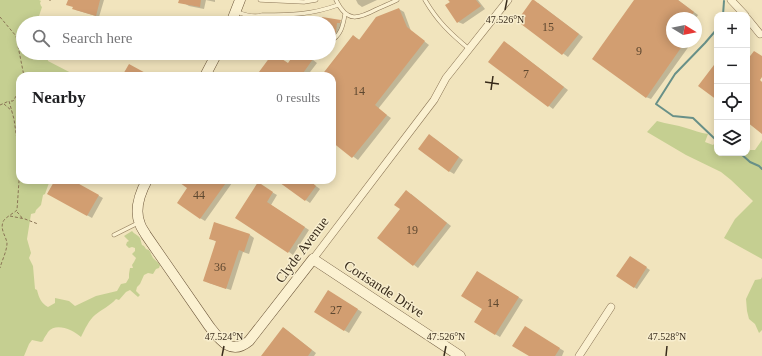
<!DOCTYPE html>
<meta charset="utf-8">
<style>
:root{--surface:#fff;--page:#f6f6f6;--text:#202124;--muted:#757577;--line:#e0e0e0}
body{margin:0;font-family:Georgia,serif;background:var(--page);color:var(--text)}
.controls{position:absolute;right:12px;top:12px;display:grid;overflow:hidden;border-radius:8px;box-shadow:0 2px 10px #0003}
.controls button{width:36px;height:36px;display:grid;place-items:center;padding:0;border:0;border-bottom:1px solid var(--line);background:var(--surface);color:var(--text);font:20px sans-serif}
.compass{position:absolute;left:666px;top:12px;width:36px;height:36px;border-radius:50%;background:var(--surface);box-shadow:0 2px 10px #0003;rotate:100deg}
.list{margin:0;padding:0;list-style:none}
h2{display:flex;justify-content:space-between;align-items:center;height:52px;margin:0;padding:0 16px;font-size:17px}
h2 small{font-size:13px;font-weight:400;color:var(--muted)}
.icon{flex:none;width:22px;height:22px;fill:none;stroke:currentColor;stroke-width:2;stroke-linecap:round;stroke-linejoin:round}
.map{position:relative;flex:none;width:762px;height:356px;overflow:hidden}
.search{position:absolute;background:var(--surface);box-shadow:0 2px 10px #0003;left:16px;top:16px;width:320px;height:44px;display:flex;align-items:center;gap:10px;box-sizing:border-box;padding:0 14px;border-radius:22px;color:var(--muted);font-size:15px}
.panel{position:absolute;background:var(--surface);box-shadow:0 2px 10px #0003;left:16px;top:72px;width:320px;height:112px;border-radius:12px}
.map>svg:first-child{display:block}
.green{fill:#c5cf91}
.shadow{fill:#0003}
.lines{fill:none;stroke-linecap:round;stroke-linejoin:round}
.stream{stroke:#689088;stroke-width:2}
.building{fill:#d29e71}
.lane-casing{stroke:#8a7455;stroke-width:4.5}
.street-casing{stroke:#8a7455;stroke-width:8}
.secondary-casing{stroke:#6b5539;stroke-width:11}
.path{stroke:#8a7455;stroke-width:1;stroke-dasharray:3 2;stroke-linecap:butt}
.lane{stroke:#fbf1d1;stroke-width:3.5}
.street{stroke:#fbf1d1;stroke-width:7}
.secondary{stroke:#fbf1d1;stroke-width:10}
.ticks{fill:none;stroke:#382b1b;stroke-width:1.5}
.labels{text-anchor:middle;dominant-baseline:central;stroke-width:3;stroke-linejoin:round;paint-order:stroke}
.number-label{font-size:12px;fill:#5e4830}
.street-label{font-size:14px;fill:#382b1b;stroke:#f8eece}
.ticks-label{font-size:10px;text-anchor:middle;fill:#382b1b;stroke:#f8eece;stroke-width:3;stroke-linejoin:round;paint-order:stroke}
</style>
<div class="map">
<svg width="762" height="356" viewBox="0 0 762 356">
<rect width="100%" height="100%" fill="#f1e4bd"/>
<path class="green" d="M0,0h39l2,1 -1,2 1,3 1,1 -3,9 -3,1 1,6h-14v30h21v1l3,1 1,6 29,15h-57v104h30l-5,14 -2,1 -2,10 -5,5 -1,3 -4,1 -4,25 4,14 -2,5 4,8 2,23 2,1c2,8 4,13 11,17l7,-4v-5l14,3 6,5 21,-10 21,-5 4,-7 5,-1 3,-5v-4l1,-6h3l-1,-3 2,-3 2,-4 -4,-4 3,-3v-3l-3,-1 -3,1 -3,-3 1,-3 2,-1 -5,-5 8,-5c2,3 6,4 8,7 1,2 1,5 2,7l2,1 2,3c5,1 4,4 7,9 2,2 5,4 7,7l-1,3 -3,1 -3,5 -5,-1 -4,2 -4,9 -3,3 -1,4 4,4 -2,2 -8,-7 -4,2 -7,8 -3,-1c-6,7 -14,10 -21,16 -6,5 -10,14 -14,22 -8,-7 -25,-15 -33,-5 -2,4 -4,5 -5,9l-2,1 -9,-2 -3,4 -5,12h-24z
M657,121c10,3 20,4 29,7 8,2 14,5 22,6l-3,8 8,3 4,-4v12h30v-5l2,2h6l7,-10v119l-38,-21 11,-19 18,-18 -22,-21 -10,-8 -35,-17 -39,-23z
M762,277v53l-3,3 -4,-9 -6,-5 -2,-8 -1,-12 9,-19 6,-1z"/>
<path class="shadow" d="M69,0h35l-5,17 -23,-7z
M184,0h31v2l-9,-2 -2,9 -15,-3 -5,-3z
M356,0h21l-15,7 -4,-3z
M449,0h29l7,9 -22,15 -5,-2z
M635,0h43l20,15 -2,3h-24v24h20l-41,57 -5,-2z
M538,3l45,34 -15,20 -50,-36z
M399,9l5,3 7,19 18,14 -51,64 13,9 -33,42 -26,-19v-65h-10l31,-40 7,4z
M337,20l5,3 -2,12 -3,4 -8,-1v-15h-21l1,-2 13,2z
M268,21l17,2h-17z
M509,45l59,45 -15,19 -63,-48z
M296,53h8l13,10 -10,13h-50l31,-12z
M434,138l29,22 -9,14 -5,-3z
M56,180h14l33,18 -11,20 -44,-25z
M183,180h45l4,3 -27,38 -5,-3 -11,-30z
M277,180h39l-3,4 7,5 -10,14z
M258,184l19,11 -6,10 38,25 -16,25 -4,-3z
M411,194l40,32 -33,42 -39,-30 22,-29z
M215,224l35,11 4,3 -5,16 -6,-2 -12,38 -22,-7 -5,-3 13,-38 -7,-4z
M630,257l20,13 -13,19 -20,-13z
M477,272l46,28 -23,37 -25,-15 8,-13z
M333,294l29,18 -13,21 -5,-3z
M525,327l39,24 -2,5h-31z
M284,328l32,25 -2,3h-52z"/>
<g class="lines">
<path class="stream" d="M723,15l1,-14
M717,29l-12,14 -30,31 -19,30 17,12 20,2 22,21 2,1
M740,153l10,9 9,4 3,3"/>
</g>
<path class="building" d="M68,0h32l-4,16 -24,-7 1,-2 -7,-2z
M179,0h22l-1,7 -22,-4z
M448,0h28l5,6 -24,17 -12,-18 5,-3z
M532,0h2l45,34 -17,21 -45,-34z
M634,0h44l16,12 -4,6h-18v24h13l-39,56 -54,-39z
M399,8l8,19 18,14 -50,64 12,10 -35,43 -20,-16v-66h-11l32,-41 6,5 17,-23z
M322,17l19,3 -1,3h-3l-1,9 -4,5 -3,-1v-13h-8z
M504,41l60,46 -16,20 -60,-45z
M754,51l8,5v21l-2,3 2,2v52l-15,-12v-62z
M273,53l15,10 7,-10h9l9,6 -12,17h-45z
M717,61v39l-19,-14z
M129,64l22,12h-29z
M429,134l30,23 -10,15 -31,-23z
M55,180h17l27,15 -12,21 -40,-22z
M176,180h52l-28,39 -23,-16 10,-15z
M276,180h33l7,6 -11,15z
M258,182l15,10 -6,10 38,25 -17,26 -53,-35z
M406,190l41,33 -34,43 -36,-28 23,-29 -6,-4z
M214,222l36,12 -6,18 -5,-2 -13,39 -23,-8 13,-40 -7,-2z
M630,256l17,11 -13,21 -18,-12z
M477,271l42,26 -24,38 -21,-13 8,-13 -21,-13z
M328,290l30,19 -14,22 -30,-19z
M525,326l35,22 -5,8h-26l-17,-10z
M283,327l29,23 -4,6h-47z"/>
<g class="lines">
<g class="lane-casing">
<path id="lane" d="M260,0l44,2 12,-2
M336,0c11,23 22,19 41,9 7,-3 14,-6 20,-9
M425,0c13,22 25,33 44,49
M237,12c8,3 17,6 25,3 29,0 48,0 76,-10
M258,23v-7
M329,42c12,-6 14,-16 16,-28
M114,235l24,-12"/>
</g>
<g class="street-casing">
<path id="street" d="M731,0l14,15
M747,18l13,16
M313,259l121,-159 12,-22 62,-78
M579,356l32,-49"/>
</g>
<g class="secondary-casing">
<path id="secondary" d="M231,23l9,-23
M205,76l12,-23
M147,180c-7,13 -13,30 -7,44 1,4 4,7 6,11l63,91c11,14 22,30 40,15l64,-82 147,97"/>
</g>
<path class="path" d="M50,0v1
M0,17l16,19 8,40
M11,101h2l7,-11
M4,104l8,7
M0,105l9,-4 5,18 3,21 2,41 -2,29c-3,3 -13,8 -14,12 -3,8 3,14 4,21 0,8 -5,17 -7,25
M17,212l3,3 2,3
M10,216l15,3 13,5"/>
<use href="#lane" class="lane"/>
<use href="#street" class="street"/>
<use href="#secondary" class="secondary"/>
</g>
<path class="ticks" d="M505,10l2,-10M485,82l14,2M491,90l2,-14M222,356l2,-10M444,356l2,-10M666,356l1,-10"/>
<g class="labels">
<g class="number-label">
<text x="548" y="27">15</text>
<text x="639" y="51">9</text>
<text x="526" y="74">7</text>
<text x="359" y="91">14</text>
<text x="199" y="195">44</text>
<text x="412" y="230">19</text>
<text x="220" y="267">36</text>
<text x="493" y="303">14</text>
<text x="336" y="310">27</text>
</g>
<g class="street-label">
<text transform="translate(302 250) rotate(-53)">Clyde Avenue</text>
<text transform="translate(384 289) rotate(33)">Corisande Drive</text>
</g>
</g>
<g class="ticks-label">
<text x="505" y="23">47.526°N</text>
<text x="224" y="340">47.524°N</text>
<text x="446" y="340">47.526°N</text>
<text x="667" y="340">47.528°N</text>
</g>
</svg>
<div class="controls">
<button>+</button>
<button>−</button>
<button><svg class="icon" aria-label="locate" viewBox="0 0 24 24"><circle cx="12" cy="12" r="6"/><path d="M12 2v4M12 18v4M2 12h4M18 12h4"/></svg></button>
<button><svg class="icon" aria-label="layers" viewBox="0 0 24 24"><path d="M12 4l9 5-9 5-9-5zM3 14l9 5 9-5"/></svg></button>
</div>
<svg class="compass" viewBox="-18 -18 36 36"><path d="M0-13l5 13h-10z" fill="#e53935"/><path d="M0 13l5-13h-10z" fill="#757577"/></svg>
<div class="search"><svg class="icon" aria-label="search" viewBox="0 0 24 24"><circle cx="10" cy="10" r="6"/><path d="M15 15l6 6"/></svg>Search here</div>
<section class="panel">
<h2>Nearby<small>0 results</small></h2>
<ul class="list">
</ul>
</section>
</div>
